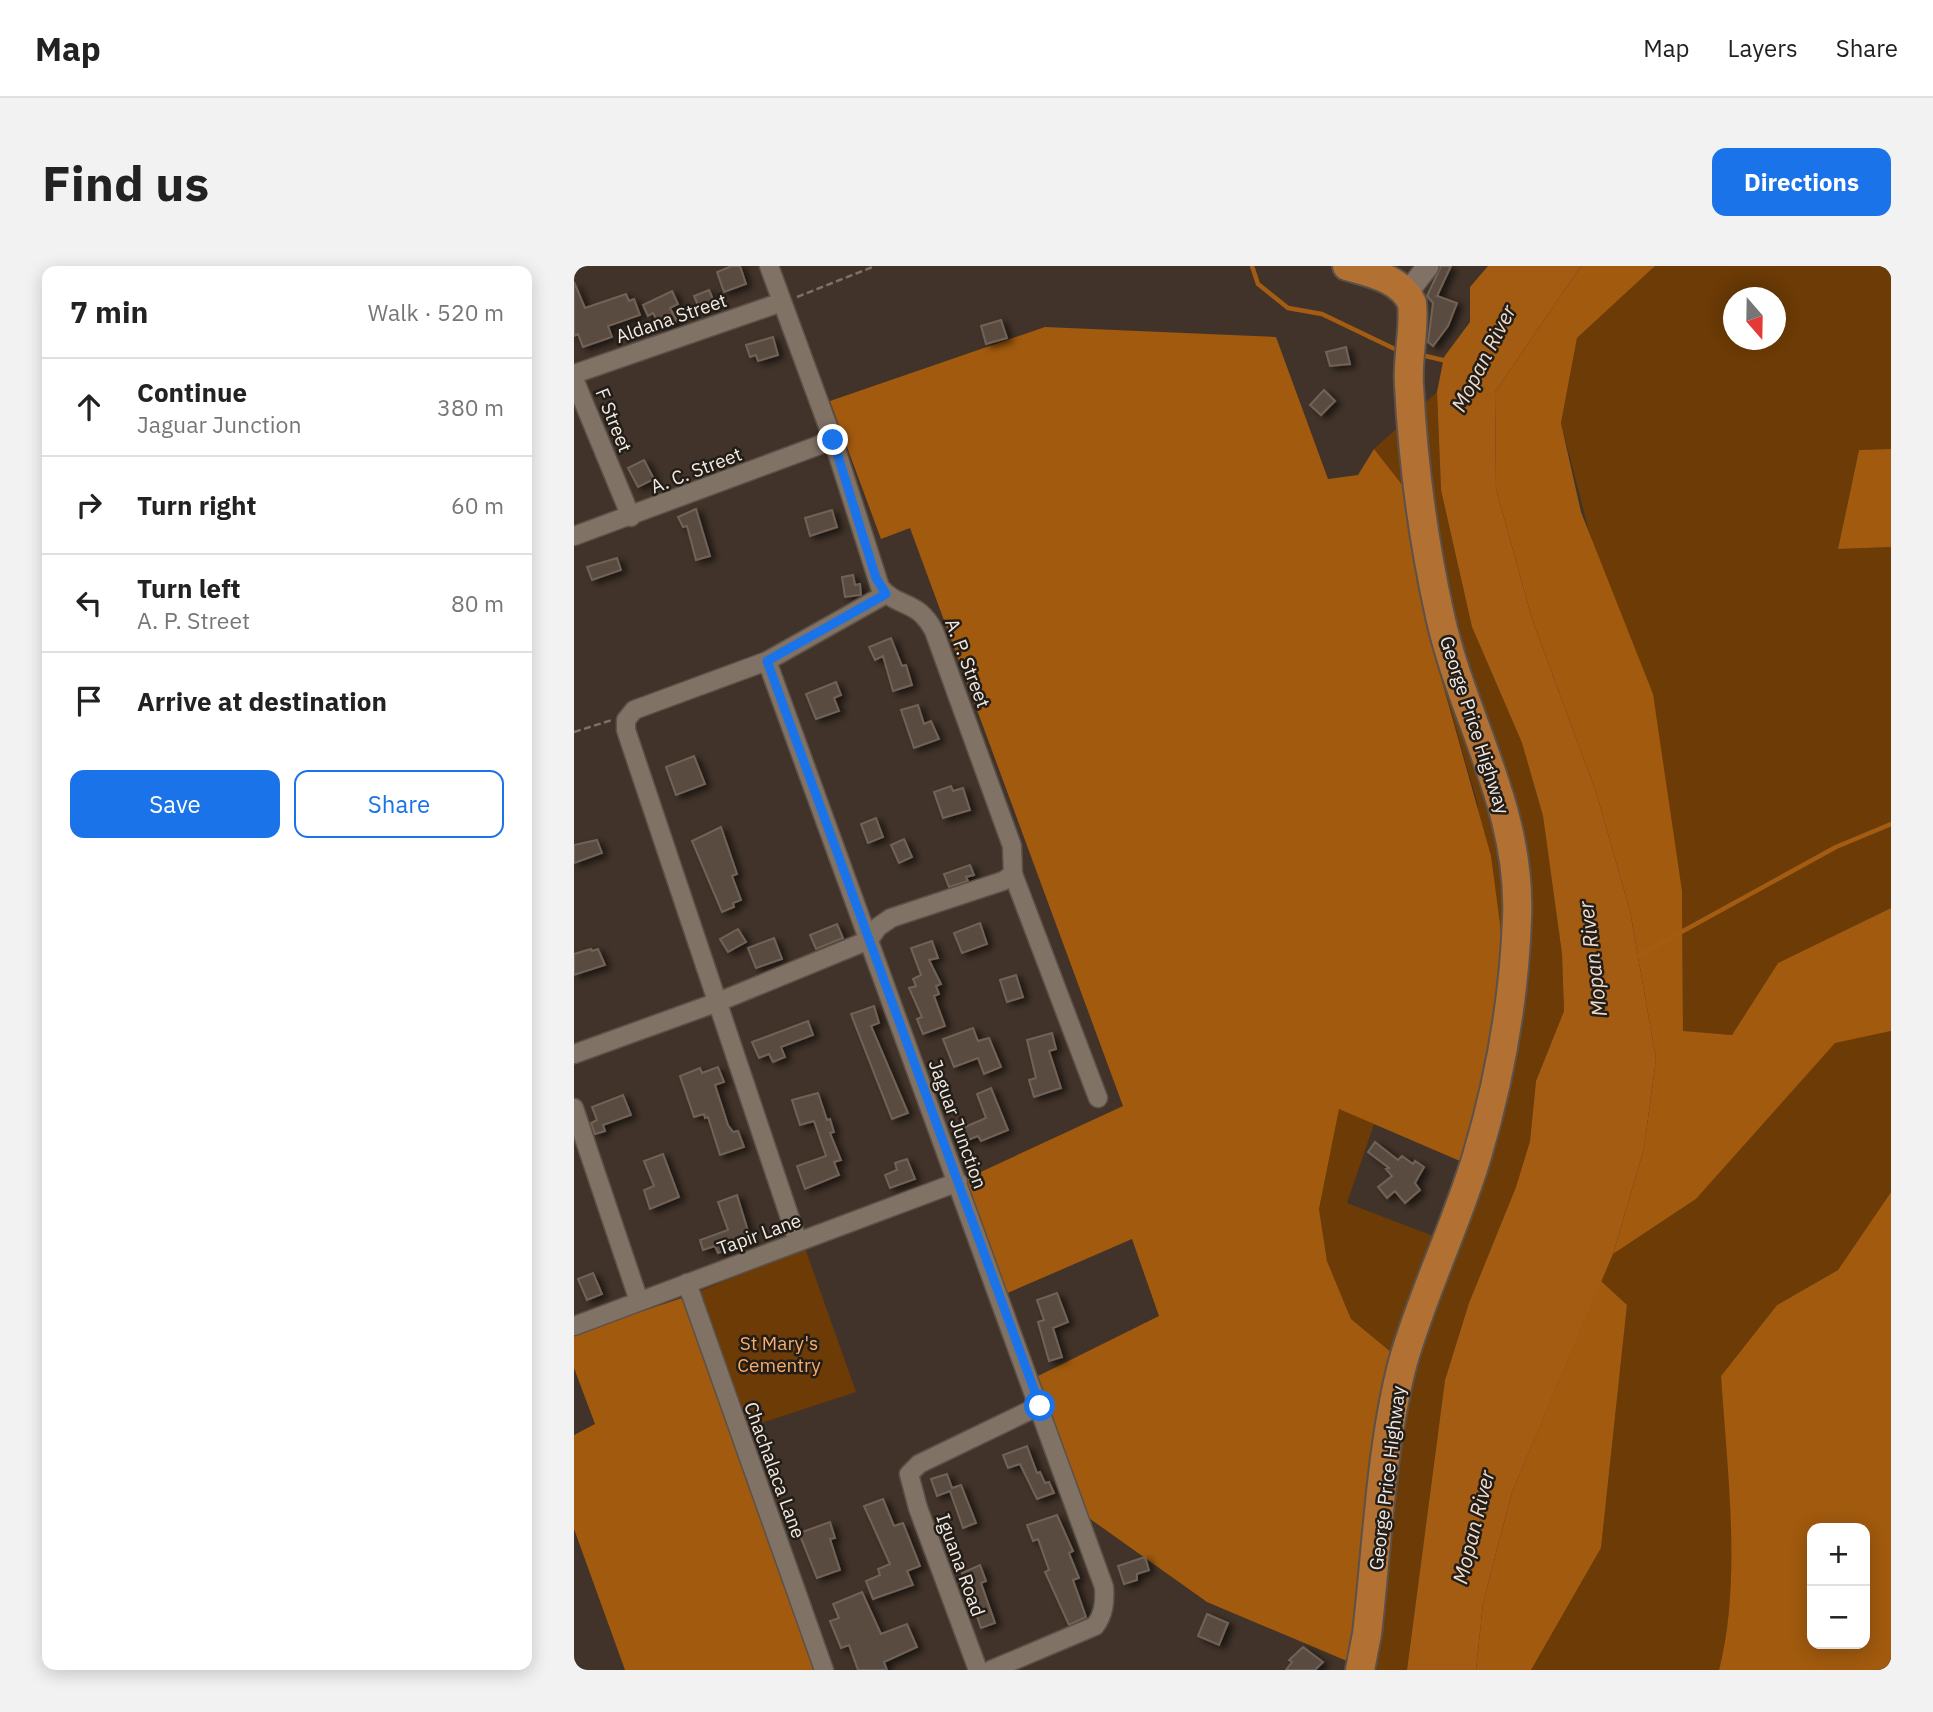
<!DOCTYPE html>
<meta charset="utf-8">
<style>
:root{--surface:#fff;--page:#f2f2f2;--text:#222;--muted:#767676;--line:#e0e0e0;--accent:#1a73e8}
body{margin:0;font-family:"IBM Plex Sans",sans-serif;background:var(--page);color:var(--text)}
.controls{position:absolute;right:21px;bottom:21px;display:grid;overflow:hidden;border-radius:14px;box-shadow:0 4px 18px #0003}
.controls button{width:63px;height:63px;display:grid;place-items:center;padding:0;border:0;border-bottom:2px solid var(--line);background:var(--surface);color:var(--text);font:35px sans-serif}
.compass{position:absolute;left:1149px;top:21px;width:63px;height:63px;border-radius:50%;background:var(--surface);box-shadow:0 4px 18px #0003;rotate:160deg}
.stop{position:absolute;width:21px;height:21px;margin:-16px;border:5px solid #1a73e8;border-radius:50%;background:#fff}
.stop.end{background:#1a73e8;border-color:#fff;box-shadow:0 2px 7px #0008}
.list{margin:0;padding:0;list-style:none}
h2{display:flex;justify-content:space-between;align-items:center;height:91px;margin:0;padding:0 28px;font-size:30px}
h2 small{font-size:23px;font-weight:400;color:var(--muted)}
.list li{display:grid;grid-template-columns:46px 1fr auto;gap:21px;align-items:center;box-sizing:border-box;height:98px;padding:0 28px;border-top:2px solid var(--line)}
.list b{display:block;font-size:26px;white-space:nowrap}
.list p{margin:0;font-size:23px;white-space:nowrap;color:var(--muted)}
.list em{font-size:23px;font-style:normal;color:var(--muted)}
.actions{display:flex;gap:14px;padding:21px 28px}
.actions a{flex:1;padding:16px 0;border:2px solid var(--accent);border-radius:14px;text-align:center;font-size:24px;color:var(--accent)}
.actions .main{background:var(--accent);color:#fff}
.icon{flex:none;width:38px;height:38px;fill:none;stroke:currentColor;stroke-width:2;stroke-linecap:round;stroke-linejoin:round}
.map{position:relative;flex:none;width:1317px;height:1404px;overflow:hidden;border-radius:14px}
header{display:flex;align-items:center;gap:42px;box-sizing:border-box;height:98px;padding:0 35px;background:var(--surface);border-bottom:2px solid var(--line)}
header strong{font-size:33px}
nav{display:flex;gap:38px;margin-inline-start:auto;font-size:24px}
.intro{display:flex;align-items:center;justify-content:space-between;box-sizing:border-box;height:168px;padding:0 42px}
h1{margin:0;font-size:49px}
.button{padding:18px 32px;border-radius:14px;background:var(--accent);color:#fff;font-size:24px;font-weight:700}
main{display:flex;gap:42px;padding:0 42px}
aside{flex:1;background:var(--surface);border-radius:14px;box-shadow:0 4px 18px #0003}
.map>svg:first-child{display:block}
.green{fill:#6c3b06;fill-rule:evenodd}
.forest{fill:#a15a0e;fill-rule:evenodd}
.water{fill:#a35c12}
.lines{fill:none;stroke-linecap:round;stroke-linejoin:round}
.stream{stroke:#a35c12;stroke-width:4.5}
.building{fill:#5a4c41;stroke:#716257;stroke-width:2;filter:url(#shadow)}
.minor-casing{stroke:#5c5148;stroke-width:21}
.tertiary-casing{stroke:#5c5148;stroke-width:24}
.trunk-casing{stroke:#5c5148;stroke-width:32}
.path{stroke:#7c7067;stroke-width:2.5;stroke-dasharray:7 3.5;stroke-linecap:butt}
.minor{stroke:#817266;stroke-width:18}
.tertiary{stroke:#817266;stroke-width:21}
.trunk{stroke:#b27133;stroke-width:28}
.route{stroke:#1a73e8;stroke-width:9}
.labels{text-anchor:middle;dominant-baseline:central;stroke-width:5;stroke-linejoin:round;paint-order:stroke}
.street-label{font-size:19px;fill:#f2e9e3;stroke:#231d18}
.park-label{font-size:19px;fill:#f9ac6b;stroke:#231d18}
.water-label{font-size:21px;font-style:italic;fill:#f0dccc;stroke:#231d18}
</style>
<header>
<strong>Map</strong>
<nav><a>Map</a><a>Layers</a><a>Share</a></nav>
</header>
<div class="intro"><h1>Find us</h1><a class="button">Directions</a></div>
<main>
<aside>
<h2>7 min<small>Walk · 520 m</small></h2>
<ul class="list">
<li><svg class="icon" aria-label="ahead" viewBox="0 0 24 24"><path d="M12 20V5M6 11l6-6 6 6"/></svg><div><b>Continue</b><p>Jaguar Junction</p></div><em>380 m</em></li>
<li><svg class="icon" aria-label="right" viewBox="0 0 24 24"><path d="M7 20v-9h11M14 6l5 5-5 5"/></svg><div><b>Turn right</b></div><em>60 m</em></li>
<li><svg class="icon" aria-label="left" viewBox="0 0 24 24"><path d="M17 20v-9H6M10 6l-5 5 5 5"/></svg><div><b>Turn left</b><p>A. P. Street</p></div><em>80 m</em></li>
<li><svg class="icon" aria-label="arrive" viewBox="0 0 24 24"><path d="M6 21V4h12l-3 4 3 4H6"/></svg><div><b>Arrive at destination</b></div></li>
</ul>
<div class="actions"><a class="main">Save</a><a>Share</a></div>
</aside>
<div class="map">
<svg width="1317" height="1404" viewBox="0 0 1317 1404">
<defs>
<filter id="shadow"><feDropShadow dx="5" dy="3" stdDeviation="3.5" flood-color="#0009"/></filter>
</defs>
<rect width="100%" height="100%" fill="#413329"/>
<path class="green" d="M1081,0h236v183l-32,1 -21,99 53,-2v361l-113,55 -46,72 -49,-3 -1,-141 -121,-468 16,-85zM1160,32h42v42h-42z
M863,126l4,98 31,137 50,116 21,73 19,138 2,57 -28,70 -6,60 -14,46 -47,116 -24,77 -38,290h-54l44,-313 -46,-38 -24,-58 -8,-52 20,-101 35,16 -27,79 89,34 31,-73 11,-359 -40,-138 -35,-180 -29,-38z
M1317,765v161l-53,78 -61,35 -56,71c7,92 21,205 -2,294h-188l70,-122 26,-243 -26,-24 12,-27 83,-55 139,-157z
M231,982l51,144 -113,37 -48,-136z"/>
<path class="forest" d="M1007,0h74l-78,72 -16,85 20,89 72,182 29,197 1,140 49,4 46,-72 113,-55v123l-56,12 -139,156 -83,55 31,-106 12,-89 -26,-148 -34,-119 -64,-173 -36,-130 -1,-97z
M471,61l231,10 52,142 30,-4 16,-26 29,37 35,181 53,189 9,68 4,58 -37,182 -128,-55 -20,100 8,52 24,58 46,38 -43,307 -147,-62 -121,-86 -54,-137 127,-63 -27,-77 -129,56 -44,-113 164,-76 -213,-578 -29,11 -51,-138z
M1317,183v98l-53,2 21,-99z
M1317,926v478h-172c23,-89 8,-202 2,-294l56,-71 61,-35zM1238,1262h53v116h-53z
M1027,1015l26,24 -26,243 -70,122h-55l7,-67 29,-111z
M117,1029l124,375h-190l-51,-141v-94l21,-11 -21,-56v-34z"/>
<path class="water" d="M914,0h93l-86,126 1,97 36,130 64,173 34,119 26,148 -12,89 -31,106 -101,238 -29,111 -7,67h-69l38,-290 24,-77 47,-116 14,-46 6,-60 28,-70 -2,-57 -19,-138 -21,-73 -50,-116 -31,-137 -4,-98 7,-35 26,-35v-35z"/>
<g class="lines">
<path class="stream" d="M678,0l6,18 30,24 34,6 77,37
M847,89l26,6
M1060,692l202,-111 55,-23"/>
</g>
<path class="building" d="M158,0h8l6,18 -22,8 -7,-20z
M867,0h10l-14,30 20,7 -9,23 -15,20 -5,-4 5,-39 -6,-7z
M0,16l11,26 41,-14 3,7 5,-2 6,16 -32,11 4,11 -29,10 -5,-13 -4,2z
M135,24l6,14 -15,6 -6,-14z
M98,25l6,13 -8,4 7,13 -16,7 -8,-15 -5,3 -5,-11z
M427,54l6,18 -21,6 -5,-18z
M199,71l5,18 -20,6 -2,-6 -6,2 -4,-12z
M772,81l4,17 -20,2 -4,-14z
M750,124l11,11 -14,14 -11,-10z
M70,194l10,19 -16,8 -10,-19z
M122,243l14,47 -14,4 -9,-34 -4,1 -5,-10z
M258,244l5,17 -27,9 -5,-18z
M43,292l4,12 -29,10 -5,-13z
M279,309l2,10 5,-1 1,11 -16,2 -3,-20z
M317,372l11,28 4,-1 6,20 -19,6 -10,-35 -8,4 -6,-13z
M262,416l5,13 -7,3 5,13 -23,8 -10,-25z
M344,439l6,19 7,-3 8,18 -25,9 -13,-38z
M120,490l11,28 -29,11 -10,-28z
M377,520l2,5 10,-3 7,22 -27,8 -9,-26z
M302,552l7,19 -15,6 -7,-19z
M147,561l16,47 -5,2 9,24 -8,3 1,4 -12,5 -30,-71z
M330,573l8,18 -13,6 -8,-18z
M23,574l5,13 -28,10v-18z
M396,599l4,10 -8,2 2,4 -19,6 -5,-13z
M406,657l7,21 -25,9 -8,-20z
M263,658l6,14 -27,11 -6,-14z
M164,663l8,13 -18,10 -8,-13z
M200,672l8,21 -26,9 -8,-20z
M358,675l6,17 -9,2 12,24 -5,2 3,8 -5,2 11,30 -22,8 -6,-15 5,-2 -13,-29 7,-2 -3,-7 8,-4 -10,-27z
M17,683l1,2 6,-2 7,16 -31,10v-21z
M442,709l7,22 -16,5 -7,-22z
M300,740l5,17 -8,3 37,87 -16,6 -41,-105z
M234,755l5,14 -32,12 4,10 -12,5 -4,-8 -10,4 -7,-16z
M399,762l5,13 11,-3 12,29 -17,7 -6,-16 -24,9 -11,-28z
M478,767l4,16 -7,2 12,37 -27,9 -5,-17 7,-2 -9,-38z
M144,801l6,15 -9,3 13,40 5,7 5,-1 6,16 -24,8 -12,-38 -3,1 -1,-4 -10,3 -14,-41 20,-8 2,5z
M417,822l17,42 -27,11 -3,-5 -20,8 -5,-12 33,-14 -9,-24z
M244,827l9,27 3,-1 4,13 -4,1 11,27 -7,2 5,13 -34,14 -8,-23 29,-10 -12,-35 -14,4 -8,-25z
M49,829l8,20 -28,10 2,6 -10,3 -4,-11 6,-3 -5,-13z
M801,876l23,18 4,-4 11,8 2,-3 9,6 -9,16 5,7 -15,13 -10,-12 -8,7 -9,-11 14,-11 -6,-7 3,-1 -21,-16z
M89,888l16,43 -29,12 -6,-19 10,-4 -10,-25z
M333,893l8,20 -25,9 -5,-13 12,-5 -2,-7z
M163,929l14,46 -33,12 -3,-7 -12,4 -3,-10 28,-10 -10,-28z
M19,1007l9,21 -15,6 -9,-21z
M483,1027l11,29 -15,6 9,29 -13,4 -11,-39 6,-2 -7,-20z
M453,1180l10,27 3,-1 5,11 4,-1 5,11 -17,6 -17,-35 -12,4 -5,-13z
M373,1208l5,14 9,-3 15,38 -13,5 -13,-37 -13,5 -6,-17z
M309,1233l11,27 9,-3 17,43 -13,5 6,14 -40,14 -7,-18 14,-6 -2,-6 12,-5 -26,-58z
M483,1249l16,36 -4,2 10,25 -6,2 13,37 -17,8 -24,-53 4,-2 -11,-31 -5,2 -6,-16z
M256,1256l5,16 -5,1 10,31 -23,8 -18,-45z
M571,1291l4,13 -12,4v6l-13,4 -6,-18z
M406,1299l6,16 -5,2 14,40 -14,5 -19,-55z
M288,1326l19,42 26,-10 10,23 -33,15 3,8h-29l-9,-25 -8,3 -11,-27 9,-3 -6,-14z
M633,1348l21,9 -9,22 -21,-9z
M729,1381l20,15 -8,8h-29l6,-8 -3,-2z"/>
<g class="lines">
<g class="minor-casing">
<path id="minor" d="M195,0l64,174 47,147c18,22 38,12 54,44l78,215 1,28 85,224
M0,108l208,-72
M0,113l57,138
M0,270l259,-96
M193,395l337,926c1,15 0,27 -9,39l-104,44
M0,788l144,-52 151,-62 9,-13 13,-9 112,-37 10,-7
M0,842l65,193
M224,976l-172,-512v-10l8,-10 133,-49 119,-67
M113,1017l137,387
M0,1060l384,-144
M404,1404l-60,-162 -9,-34 10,-10 120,-58"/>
</g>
<g class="tertiary-casing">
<path id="tertiary" d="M833,27l21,-27"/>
</g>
<g class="trunk-casing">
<path id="trunk" d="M773,0c24,7 53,12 65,37 3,27 -5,54 -3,82 4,78 14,154 31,231 23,104 82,192 77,303 -3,80 -17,160 -40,237 -21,70 -54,136 -74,206 -22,83 -26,186 -36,272l-7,36"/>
</g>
<path class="path" d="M223,31l78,-31
M0,466l38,-12"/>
<use href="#minor" class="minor"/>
<use href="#tertiary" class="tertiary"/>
<use href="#trunk" class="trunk"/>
</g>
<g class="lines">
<path class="route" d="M259,174l43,138 10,16 -119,67 273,745"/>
</g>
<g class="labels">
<g class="street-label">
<text transform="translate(97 52) rotate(-19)">Aldana Street</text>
<text transform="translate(40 154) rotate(68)">F Street</text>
<text transform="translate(122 204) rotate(-21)">A. C. Street</text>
<text transform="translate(394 397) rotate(69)">A. P. Street</text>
<text transform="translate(901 459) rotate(72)">George Price Highway</text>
<text transform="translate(384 858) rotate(70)">Jaguar Junction</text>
<text transform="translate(185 968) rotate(-20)">Tapir Lane</text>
<text transform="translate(201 1204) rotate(70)">Chachalaca Lane</text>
<text transform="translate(813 1212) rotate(-83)">George Price Highway</text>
<text transform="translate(387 1299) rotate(70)">Iguana Road</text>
</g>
<g class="park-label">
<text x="205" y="1077">St Mary's<tspan x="205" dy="22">Cementry</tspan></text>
</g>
<g class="water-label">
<text transform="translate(909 92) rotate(-63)">Mopan River</text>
<text transform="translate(1018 693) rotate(-97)">Mopan River</text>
<text transform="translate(899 1261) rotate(-76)">Mopan River</text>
</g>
</g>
</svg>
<div class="controls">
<button>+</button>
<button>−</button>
</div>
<svg class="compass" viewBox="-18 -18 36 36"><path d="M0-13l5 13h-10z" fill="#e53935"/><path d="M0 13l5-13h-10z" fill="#767676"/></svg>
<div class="stop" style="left:466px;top:1140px"></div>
<div class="stop end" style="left:259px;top:174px"></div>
</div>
</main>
